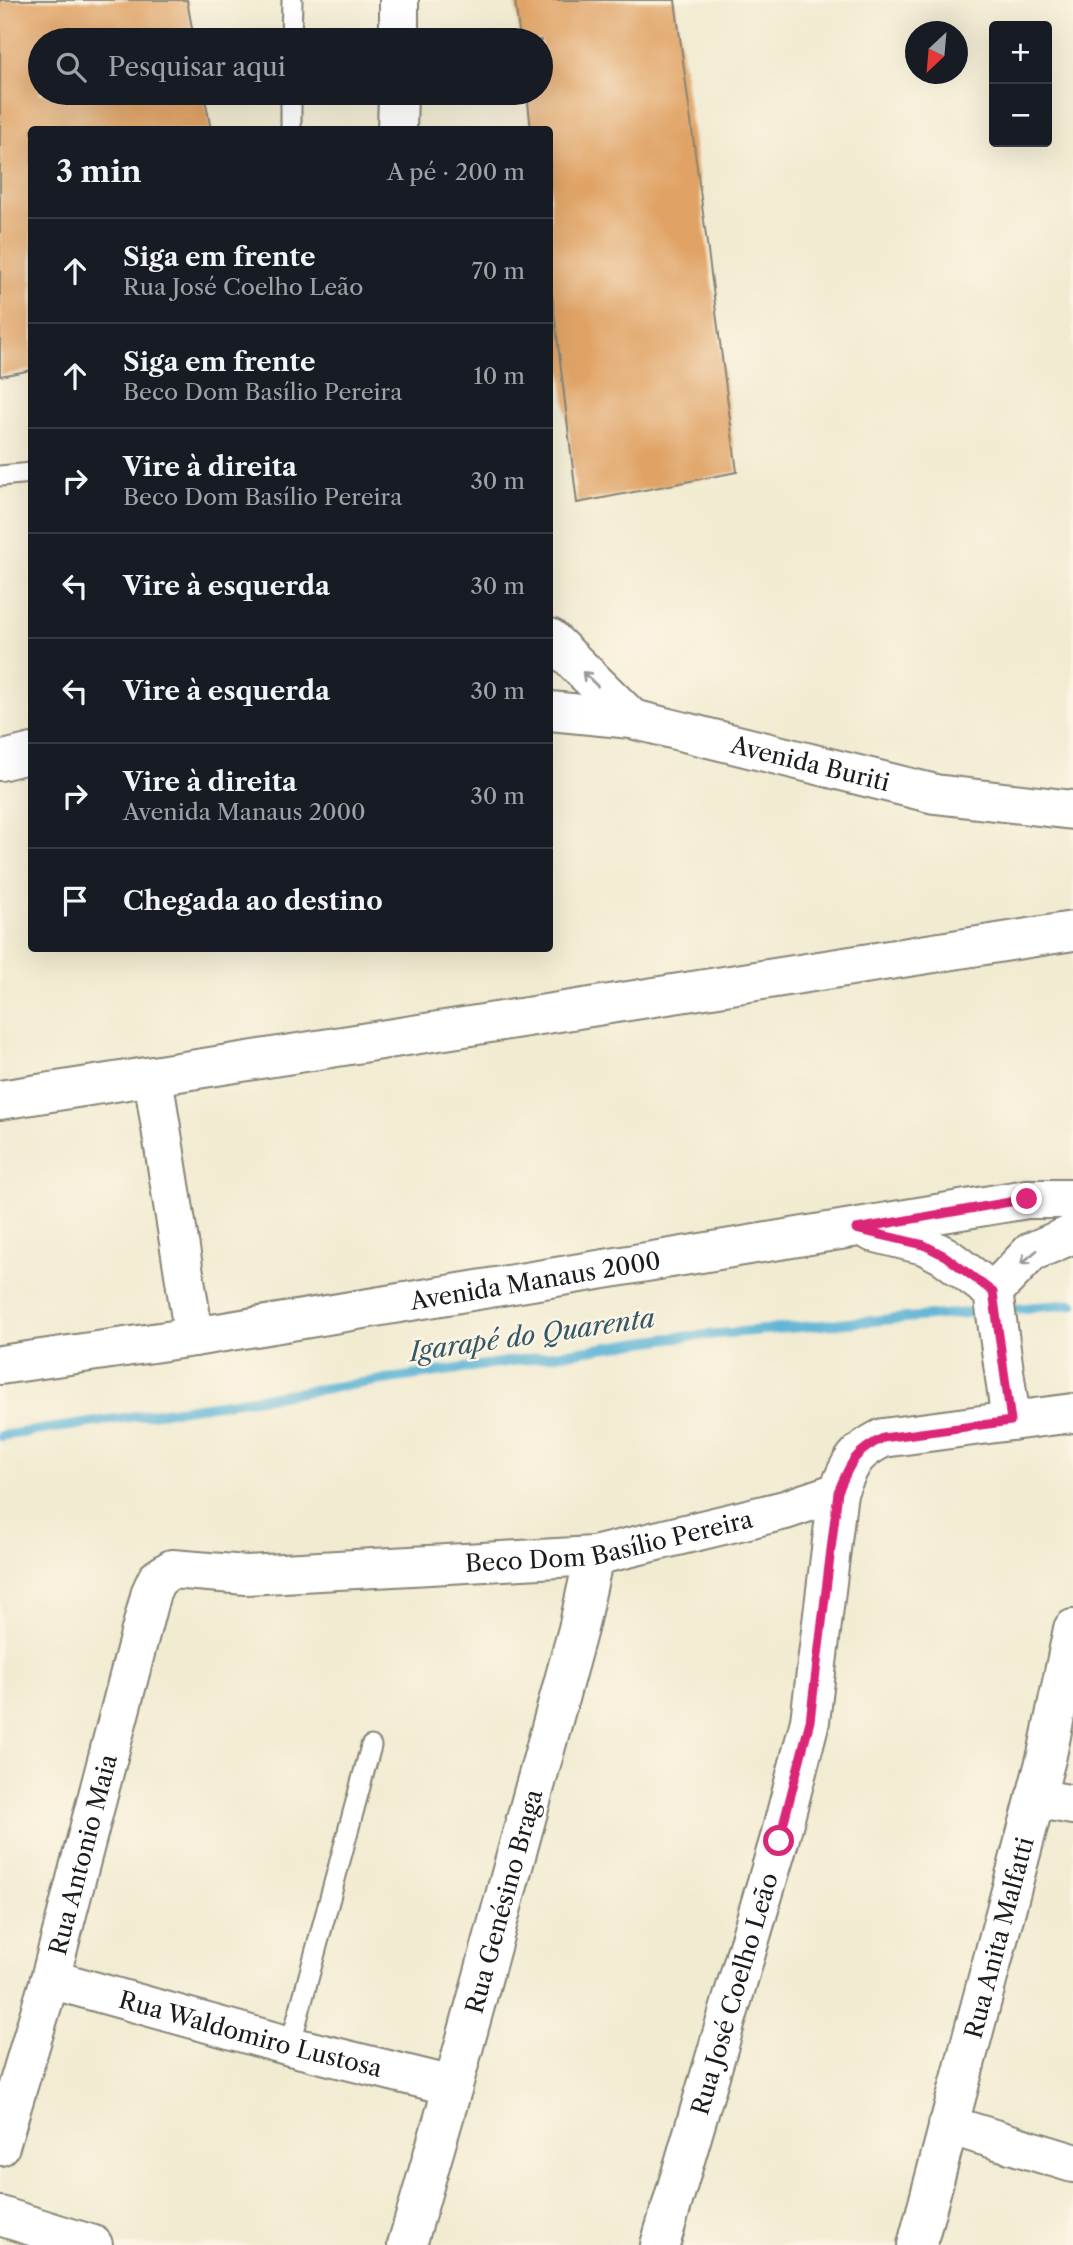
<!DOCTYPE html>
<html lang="pt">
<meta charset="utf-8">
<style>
:root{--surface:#171b24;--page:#242831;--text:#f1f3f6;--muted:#9ea1a6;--line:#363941}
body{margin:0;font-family:"Libre Caslon Text",serif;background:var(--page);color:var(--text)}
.controls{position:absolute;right:21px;top:21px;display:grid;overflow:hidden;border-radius:7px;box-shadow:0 7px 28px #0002}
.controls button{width:63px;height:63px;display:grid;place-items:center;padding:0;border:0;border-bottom:2px solid var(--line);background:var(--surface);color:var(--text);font:35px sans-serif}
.compass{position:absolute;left:905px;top:21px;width:63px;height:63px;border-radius:50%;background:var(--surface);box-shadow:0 7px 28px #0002;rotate:206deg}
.stop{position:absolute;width:21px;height:21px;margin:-16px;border:5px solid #db2777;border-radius:50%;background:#fff}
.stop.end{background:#db2777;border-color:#fff;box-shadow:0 2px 7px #0008}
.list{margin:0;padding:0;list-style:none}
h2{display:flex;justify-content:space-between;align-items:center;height:91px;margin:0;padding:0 28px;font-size:30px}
h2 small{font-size:23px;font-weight:400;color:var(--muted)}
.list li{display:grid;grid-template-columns:46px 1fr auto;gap:21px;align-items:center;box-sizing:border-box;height:105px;padding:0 28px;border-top:2px solid var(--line)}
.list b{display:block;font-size:26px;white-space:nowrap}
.list p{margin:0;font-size:23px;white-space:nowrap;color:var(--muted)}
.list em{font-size:23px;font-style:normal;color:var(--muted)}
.icon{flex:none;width:38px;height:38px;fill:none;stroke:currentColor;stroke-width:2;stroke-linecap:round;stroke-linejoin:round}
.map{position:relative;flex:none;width:1073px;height:2245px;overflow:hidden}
.search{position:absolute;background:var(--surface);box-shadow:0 7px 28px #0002;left:28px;top:28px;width:525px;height:77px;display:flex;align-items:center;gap:18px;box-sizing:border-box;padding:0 24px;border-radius:38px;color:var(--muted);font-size:26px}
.panel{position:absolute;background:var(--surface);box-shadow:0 7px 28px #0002;left:28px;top:126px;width:525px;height:826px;border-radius:7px}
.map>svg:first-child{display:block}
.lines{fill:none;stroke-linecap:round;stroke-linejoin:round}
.stream{stroke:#57b1d4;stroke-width:10}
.building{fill:#e0a365}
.service-casing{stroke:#868476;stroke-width:23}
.minor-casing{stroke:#868476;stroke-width:42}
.tertiary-casing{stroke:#868476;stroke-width:42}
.secondary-casing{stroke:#868476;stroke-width:42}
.service{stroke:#fff;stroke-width:19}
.minor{stroke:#fff;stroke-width:38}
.tertiary{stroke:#fff;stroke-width:38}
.secondary{stroke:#fff;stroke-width:38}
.oneway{stroke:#999}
.route{stroke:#db2777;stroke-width:9}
.labels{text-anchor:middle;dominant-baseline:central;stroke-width:5;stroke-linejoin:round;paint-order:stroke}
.street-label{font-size:24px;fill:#1c1c1c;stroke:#fcf5e5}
.water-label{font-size:26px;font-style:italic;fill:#345866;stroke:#fcf5e5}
</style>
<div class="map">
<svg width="1073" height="2245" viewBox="0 0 1073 2245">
<rect width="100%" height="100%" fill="#fcf5e5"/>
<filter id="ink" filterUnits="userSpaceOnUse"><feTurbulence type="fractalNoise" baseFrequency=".0143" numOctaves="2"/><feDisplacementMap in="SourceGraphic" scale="14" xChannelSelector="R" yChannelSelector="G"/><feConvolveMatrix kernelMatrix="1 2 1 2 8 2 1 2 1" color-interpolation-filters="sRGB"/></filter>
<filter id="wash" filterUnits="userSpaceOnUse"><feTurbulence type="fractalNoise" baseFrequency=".00686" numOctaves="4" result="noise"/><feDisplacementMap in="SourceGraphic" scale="28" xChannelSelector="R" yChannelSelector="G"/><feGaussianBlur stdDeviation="1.57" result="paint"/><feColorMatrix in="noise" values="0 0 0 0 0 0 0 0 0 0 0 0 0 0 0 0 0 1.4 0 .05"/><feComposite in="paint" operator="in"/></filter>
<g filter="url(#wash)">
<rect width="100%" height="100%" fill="#f1ebd1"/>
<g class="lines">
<path class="stream" d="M0,1436l670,-98 403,-34"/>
</g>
<g id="blocks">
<path class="building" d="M0,0h187l7,40h-154v53h164l7,37h-179v240l-32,6z
M515,0h160l62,472 -160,31 -27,-226v-147h-19l-4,-37h14v-53h-21z"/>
</g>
</g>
<g filter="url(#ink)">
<use href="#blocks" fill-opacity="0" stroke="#868476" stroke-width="2"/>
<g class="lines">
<g class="service-casing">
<path id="service" d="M291,40l1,-40
M291,130v-37
M0,476l32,-3
M290,2046l81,-300"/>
</g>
<g class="minor-casing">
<g id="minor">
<path d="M399,40v-40"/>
<path d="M397,130l1,-37"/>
<path d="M550,638l82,81"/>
<path d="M153,1077l41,260"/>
<path d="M0,1100l1073,-169"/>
<path d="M1035,1798l38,7"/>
<path id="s1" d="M50,1979l240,67 163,40"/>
<path d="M948,2125l125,38"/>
<path id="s2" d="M0,2146l50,-167 101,-387 6,-13 15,-10 74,6 348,-19 191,-46 53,-18c13,-30 15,-39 45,-54l128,-17"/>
<path d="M0,2216l93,29"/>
<path id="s3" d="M407,2245l46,-159 125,-457 16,-73"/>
<path id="s4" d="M660,2245l119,-404 31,-120 28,-229"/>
<path id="s5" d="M917,2245l130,-490 26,-126"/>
</g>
</g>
<g class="tertiary-casing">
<g id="tertiary">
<path d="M872,1232l52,13 21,11 48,36 18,129 62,-8"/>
<path d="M993,1292l38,-40 42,-18"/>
<path id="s6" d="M0,1365l194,-28 833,-138h46"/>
</g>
</g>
<g class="secondary-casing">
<g id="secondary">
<path id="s7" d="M550,711l82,8 303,75 138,16"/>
<path d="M0,761l32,-8"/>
</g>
</g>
<use href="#service" class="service"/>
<use href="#minor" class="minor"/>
<use href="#tertiary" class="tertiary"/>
<use href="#secondary" class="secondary"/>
</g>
<defs><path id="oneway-shaft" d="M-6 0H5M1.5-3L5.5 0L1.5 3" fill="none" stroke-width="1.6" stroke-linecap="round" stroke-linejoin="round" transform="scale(1.75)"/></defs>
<g class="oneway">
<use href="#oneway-shaft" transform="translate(590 679) rotate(-136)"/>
<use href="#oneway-shaft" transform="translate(1029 1257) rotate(140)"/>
</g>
</g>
<g class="lines" filter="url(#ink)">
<path class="route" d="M779,1841l31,-120 28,-229c13,-30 15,-39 45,-54l128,-17 -18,-129 -48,-36 -21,-11 -68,-16 171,-30"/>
</g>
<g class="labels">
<g class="street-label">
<text stroke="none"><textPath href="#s7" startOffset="266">Avenida Buriti</textPath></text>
<text stroke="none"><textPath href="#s6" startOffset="542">Avenida Manaus 2000</textPath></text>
<text stroke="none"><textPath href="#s2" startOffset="1046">Beco Dom Basílio Pereira</textPath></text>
<text stroke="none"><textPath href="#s2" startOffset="303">Rua Antonio Maia</textPath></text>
<text stroke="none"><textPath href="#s3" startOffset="357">Rua Genésino Braga</textPath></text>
<text stroke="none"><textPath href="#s5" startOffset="318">Rua Anita Malfatti</textPath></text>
<text stroke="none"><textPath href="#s4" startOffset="262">Rua José Coelho Leão</textPath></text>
<text stroke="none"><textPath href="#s1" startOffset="208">Rua Waldomiro Lustosa</textPath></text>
</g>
<g class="water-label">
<text transform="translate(532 1335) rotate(-8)">Igarapé do Quarenta</text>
</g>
</g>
</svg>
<div class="controls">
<button>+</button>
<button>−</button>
</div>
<svg class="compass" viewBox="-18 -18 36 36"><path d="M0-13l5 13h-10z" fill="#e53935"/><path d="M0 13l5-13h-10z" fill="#9ea1a6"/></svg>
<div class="stop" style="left:779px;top:1841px"></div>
<div class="stop end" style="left:1027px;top:1199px"></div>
<div class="search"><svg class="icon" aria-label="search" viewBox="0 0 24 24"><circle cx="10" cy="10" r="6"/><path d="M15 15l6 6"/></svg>Pesquisar aqui</div>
<section class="panel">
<h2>3 min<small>A pé · 200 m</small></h2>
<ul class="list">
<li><svg class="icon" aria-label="ahead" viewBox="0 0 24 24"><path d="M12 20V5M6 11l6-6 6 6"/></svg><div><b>Siga em frente</b><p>Rua José Coelho Leão</p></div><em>70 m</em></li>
<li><svg class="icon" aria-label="ahead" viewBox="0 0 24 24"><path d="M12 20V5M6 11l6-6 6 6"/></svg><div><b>Siga em frente</b><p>Beco Dom Basílio Pereira</p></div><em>10 m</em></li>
<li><svg class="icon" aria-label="right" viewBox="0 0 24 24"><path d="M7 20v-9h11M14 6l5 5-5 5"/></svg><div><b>Vire à direita</b><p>Beco Dom Basílio Pereira</p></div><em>30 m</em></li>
<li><svg class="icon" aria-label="left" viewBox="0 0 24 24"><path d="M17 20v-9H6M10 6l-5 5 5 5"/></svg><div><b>Vire à esquerda</b></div><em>30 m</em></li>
<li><svg class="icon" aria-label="left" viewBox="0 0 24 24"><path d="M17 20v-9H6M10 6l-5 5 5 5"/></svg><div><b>Vire à esquerda</b></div><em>30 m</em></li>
<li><svg class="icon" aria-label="right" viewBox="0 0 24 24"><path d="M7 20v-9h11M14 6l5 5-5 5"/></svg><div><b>Vire à direita</b><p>Avenida Manaus 2000</p></div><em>30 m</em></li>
<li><svg class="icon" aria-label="arrive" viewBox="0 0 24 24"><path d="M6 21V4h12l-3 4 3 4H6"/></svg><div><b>Chegada ao destino</b></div></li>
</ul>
</section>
</div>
